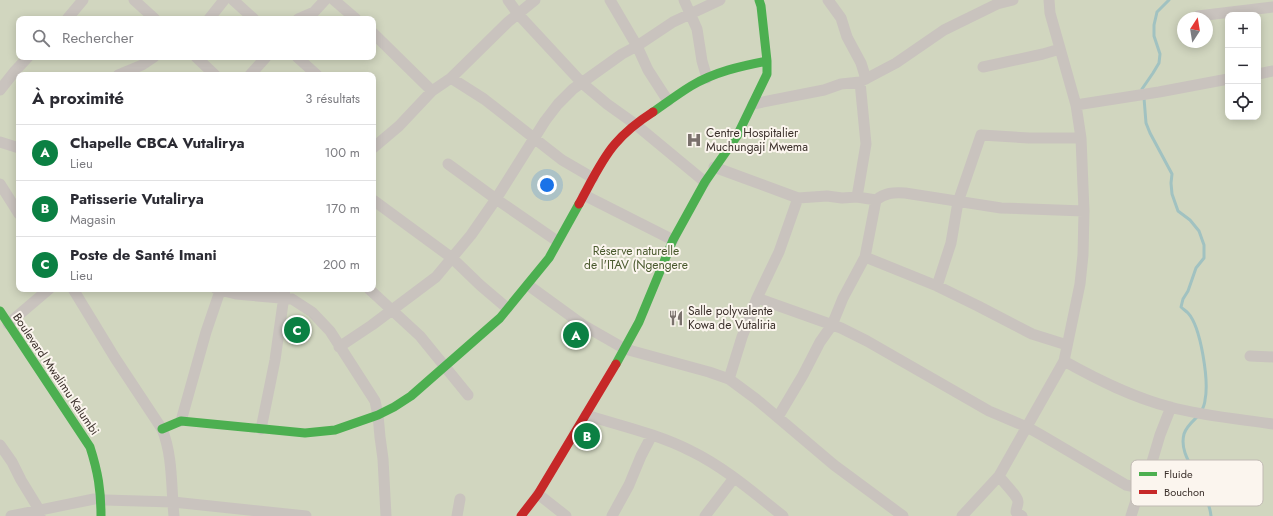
<!DOCTYPE html>
<html lang="fr">
<meta charset="utf-8">
<style>
:root{--surface:#fff;--page:#f2f2f3;--text:#2b2b33;--muted:#7c7c81;--line:#e1e1e2;--accent:#0b8043}
body{margin:0;font-family:Jost,sans-serif;background:var(--page);color:var(--text)}
.controls{position:absolute;right:12px;top:12px;display:grid;overflow:hidden;border-radius:8px;box-shadow:0 2px 10px #0003}
.controls button{width:36px;height:36px;display:grid;place-items:center;padding:0;border:0;border-bottom:1px solid var(--line);background:var(--surface);color:var(--text);font:20px sans-serif}
.compass{position:absolute;left:1177px;top:12px;width:36px;height:36px;border-radius:50%;background:var(--surface);box-shadow:0 2px 10px #0003;rotate:12deg}
.you{position:absolute;left:547px;top:185px;width:14px;height:14px;margin:-10px;border:3px solid #fff;border-radius:50%;background:#1a73e8;box-shadow:0 0 0 6px #1a73e833}
.badge{display:grid;place-items:center;width:26px;height:26px;border-radius:50%;background:var(--accent);color:#fff;font-size:13px;font-weight:700}
.pin{position:absolute;translate:-50% -50%;border:2px solid #fff;box-shadow:0 1px 4px #0006}
.list{margin:0;padding:0;list-style:none}
h2{display:flex;justify-content:space-between;align-items:center;height:52px;margin:0;padding:0 16px;font-size:17px}
h2 small{font-size:13px;font-weight:400;color:var(--muted)}
.list li{display:grid;grid-template-columns:26px 1fr auto;gap:12px;align-items:center;box-sizing:border-box;height:56px;padding:0 16px;border-top:1px solid var(--line)}
.list b{display:block;font-size:15px;white-space:nowrap}
.list p{margin:0;font-size:13px;white-space:nowrap;color:var(--muted)}
.list em{font-size:13px;font-style:normal;color:var(--muted)}
.icon{flex:none;width:22px;height:22px;fill:none;stroke:currentColor;stroke-width:2;stroke-linecap:round;stroke-linejoin:round}
.map{position:relative;flex:none;width:1273px;height:516px;overflow:hidden}
.search{position:absolute;background:var(--surface);box-shadow:0 2px 10px #0003;left:16px;top:16px;width:360px;height:44px;display:flex;align-items:center;gap:10px;box-sizing:border-box;padding:0 14px;border-radius:8px;color:var(--muted);font-size:15px}
.panel{position:absolute;background:var(--surface);box-shadow:0 2px 10px #0003;left:16px;top:72px;width:360px;height:220px;border-radius:8px}
.map>svg:first-child{display:block}
.green{fill:#d1d6bf;fill-rule:evenodd}
.lines{fill:none;stroke-linecap:round;stroke-linejoin:round}
.stream{stroke:#a1c2c1;stroke-width:3}
.street{stroke:#c9c3be;stroke-width:11}
.fast{stroke:#4caf50;stroke-width:9}
.jam{stroke:#c62828;stroke-width:9}
.labels{text-anchor:middle;dominant-baseline:central;stroke-width:4;stroke-linejoin:round;paint-order:stroke}
.poi-label{font-size:12px;fill:#3b302b;stroke:#fbf5ee;text-anchor:start}
.park-label{font-size:12px;fill:#4a5a2e;stroke:#fbf5ee}
.street-label{font-size:12px;fill:#3b302b;stroke:#fbf5ee}
.key{fill:#fbf5ee;stroke:#c1bab4;stroke-width:1}
.key-label{font-size:11px;fill:#3b302b}
</style>
<div class="map">
<svg width="1273" height="516" viewBox="0 0 1273 516">
<rect width="100%" height="100%" fill="#f0ebe5"/>
<path class="green" d="M0,0h1273v516h-1273zM1228,15h30v102h-30zM1183,18h24v24h-24zM19,19h354v38h-354zM19,75h354v214h-354z"/>
<g class="lines">
<path class="stream" d="M1142,89l11,-16 6,-10 1,-9 -6,-18v-11l3,-13 12,-12
M1144,98l2,25 4,10 22,41 -1,9 1,11 6,17 12,9 9,11 5,14v13l-8,10 -8,23 -5,8 -2,8c2,2 5,4 7,6 13,14 21,68 17,87 0,4 -2,8 -4,12
M1198,416c-5,5 -12,11 -14,18 -4,15 5,28 12,41 5,10 14,30 15,41"/>
<path class="street" d="M134,0l21,19
M233,0l21,19
M334,0l22,19
M508,0l10,14 64,69 25,21 28,20 70,58
M610,0l27,46 11,24 20,31
M684,0l13,29 5,32 5,17
M828,0l13,18 6,19 14,26 5,16
M1198,16l75,-9
M67,19l16,-19
M209,19l15,-19
M298,19l16,-7 11,-12
M373,33l59,58
M196,57l19,18
M297,57l20,18
M983,67l60,-13 17,-5
M1258,74l15,-3
M118,75l24,-10 12,-8
M250,75l16,-18
M451,78l33,21 78,61 31,18
M0,90l15,-19 13,-14
M753,104l71,-14 17,-6 19,-2 36,-19 48,-33 53,-26 16,-4
M1076,105l83,-13 69,-13
M0,142l19,6
M373,148l26,-22 33,-35 19,-13 57,-56 27,-22
M448,164l48,35 61,42
M714,167l84,31 29,-2 15,2 15,-1 19,3c9,-7 17,-8 29,-7l96,15 83,3
M0,184l19,30
M584,195l89,45
M857,197l9,-53 -6,-62
M373,200l79,58 28,27 27,23
M865,257l72,29 41,20 54,28 35,11
M528,285l55,40 42,24 84,23 20,7 27,20 78,66 69,51
M937,286l14,-43 7,-41 23,-67 48,3h52
M73,289l42,69 47,71c11,27 9,58 12,87
M216,289l20,5 56,5 20,13 18,19 45,70 3,14 2,22 3,22 3,57
M369,289l51,47 48,59
M757,298l84,30 26,13 122,70 38,16 16,9 83,49 14,3
M8,324l41,-35
M339,347l33,-22 64,-48 35,-42 25,-36 49,-78 13,-17 15,-15 49,-35 15,-8 36,-24 47,-22
M1250,356l23,1
M1064,361c34,19 68,36 106,46 33,9 69,12 103,17
M729,379l13,-42 15,-39 22,-46 19,-54
M586,415c35,11 72,19 105,36 33,16 63,42 92,65
M778,417l25,-42 17,-33 12,-17 11,-27 22,-41 11,-57
M181,421l25,-89 14,-41
M261,429l14,-69 10,-71
M0,445l12,17 9,18 19,31v5
M999,476c4,6 19,20 19,26 0,3 -2,7 -2,10l6,4
M538,494l28,22
M105,500l68,2 133,14
M11,516l83,-17
M457,516l3,-17
M612,516l17,-31 12,-29 11,-21
M705,516l29,-38
M962,516l37,-40 65,-115 16,-77 3,-29 1,-44 -3,-73 -5,-33 -26,-92 -1,-13
M1131,516l9,-28 9,-16 11,-37 11,-28"/>
<path class="fast" d="M653,112c13,-9 25,-18 38,-26 23,-14 50,-20 76,-25
M0,311l90,136c8,25 11,43 11,69
M616,364l23,-42 34,-82 32,-58 32,-46 30,-62v-13l-6,-55 -2,-6
M162,429l19,-8 124,12 30,-3 43,-15 16,-8 17,-11 89,-78 49,-60 30,-54"/>
<path class="jam" d="M579,204c10,-18 22,-44 36,-60 11,-13 24,-23 38,-32
M521,516l17,-22 78,-130"/>
</g>
<defs>
<g id="hospital-bare" transform="scale(1.2)"><path d="M-5-5h3v3.5h4V-5h3V5h-3V1.5h-4V5h-3Z" fill="#7a716c" stroke="#fbf5ee" stroke-width="2.5" paint-order="stroke"/></g>
<g id="restaurant-bare" transform="scale(1.2)"><path d="M-5-6h1v4h1v-4h1v4h1v-4h1v5L-1.5 .5V6h-2V.5L-5-1ZM5-6V6H3V1.5H1.5Q1.5-4 5-6Z" fill="#7a716c" stroke="#fbf5ee" stroke-width="2.5" paint-order="stroke"/></g>
</defs>
<g fill-rule="evenodd">
<use href="#hospital-bare" x="694" y="140"/>
<use href="#restaurant-bare" x="676" y="318"/>
</g>
<g class="labels">
<g class="poi-label">
<text x="706" y="133">Centre Hospitalier<tspan x="706" dy="14">Muchungaji Mwema</tspan></text>
<text x="688" y="311">Salle polyvalente<tspan x="688" dy="14">Kowa de Vutaliria</tspan></text>
</g>
<g class="park-label">
<text x="636" y="251">Réserve naturelle<tspan x="636" dy="14">de l'ITAV (Ngengere</tspan></text>
</g>
<g class="street-label">
<text transform="translate(56 374) rotate(56)">Boulevard Mwalimu Kalumbi</text>
</g>
</g>
<rect x="1131" y="460" width="132" height="46" rx="6" class="key"/>
<rect x="1139" y="472" width="18" height="4" fill="#4caf50"/>
<rect x="1139" y="490" width="18" height="4" fill="#c62828"/>
<g class="key-label">
<text x="1164" y="478">Fluide</text>
<text x="1164" y="496">Bouchon</text>
</g>
</svg>
<div class="controls">
<button>+</button>
<button>−</button>
<button><svg class="icon" aria-label="locate" viewBox="0 0 24 24"><circle cx="12" cy="12" r="6"/><path d="M12 2v4M12 18v4M2 12h4M18 12h4"/></svg></button>
</div>
<svg class="compass" viewBox="-18 -18 36 36"><path d="M0-13l5 13h-10z" fill="#e53935"/><path d="M0 13l5-13h-10z" fill="#7c7c81"/></svg>
<div class="you"></div>
<div class="pin badge" style="left:576px;top:335px">A</div>
<div class="pin badge" style="left:587px;top:436px">B</div>
<div class="pin badge" style="left:297px;top:330px">C</div>
<div class="search"><svg class="icon" aria-label="search" viewBox="0 0 24 24"><circle cx="10" cy="10" r="6"/><path d="M15 15l6 6"/></svg>Rechercher</div>
<section class="panel">
<h2>À proximité<small>3 résultats</small></h2>
<ul class="list">
<li><span class="badge">A</span><div><b>Chapelle CBCA Vutalirya</b><p>Lieu</p></div><em>100 m</em></li>
<li><span class="badge">B</span><div><b>Patisserie Vutalirya</b><p>Magasin</p></div><em>170 m</em></li>
<li><span class="badge">C</span><div><b>Poste de Santé Imani</b><p>Lieu</p></div><em>200 m</em></li>
</ul>
</section>
</div>
